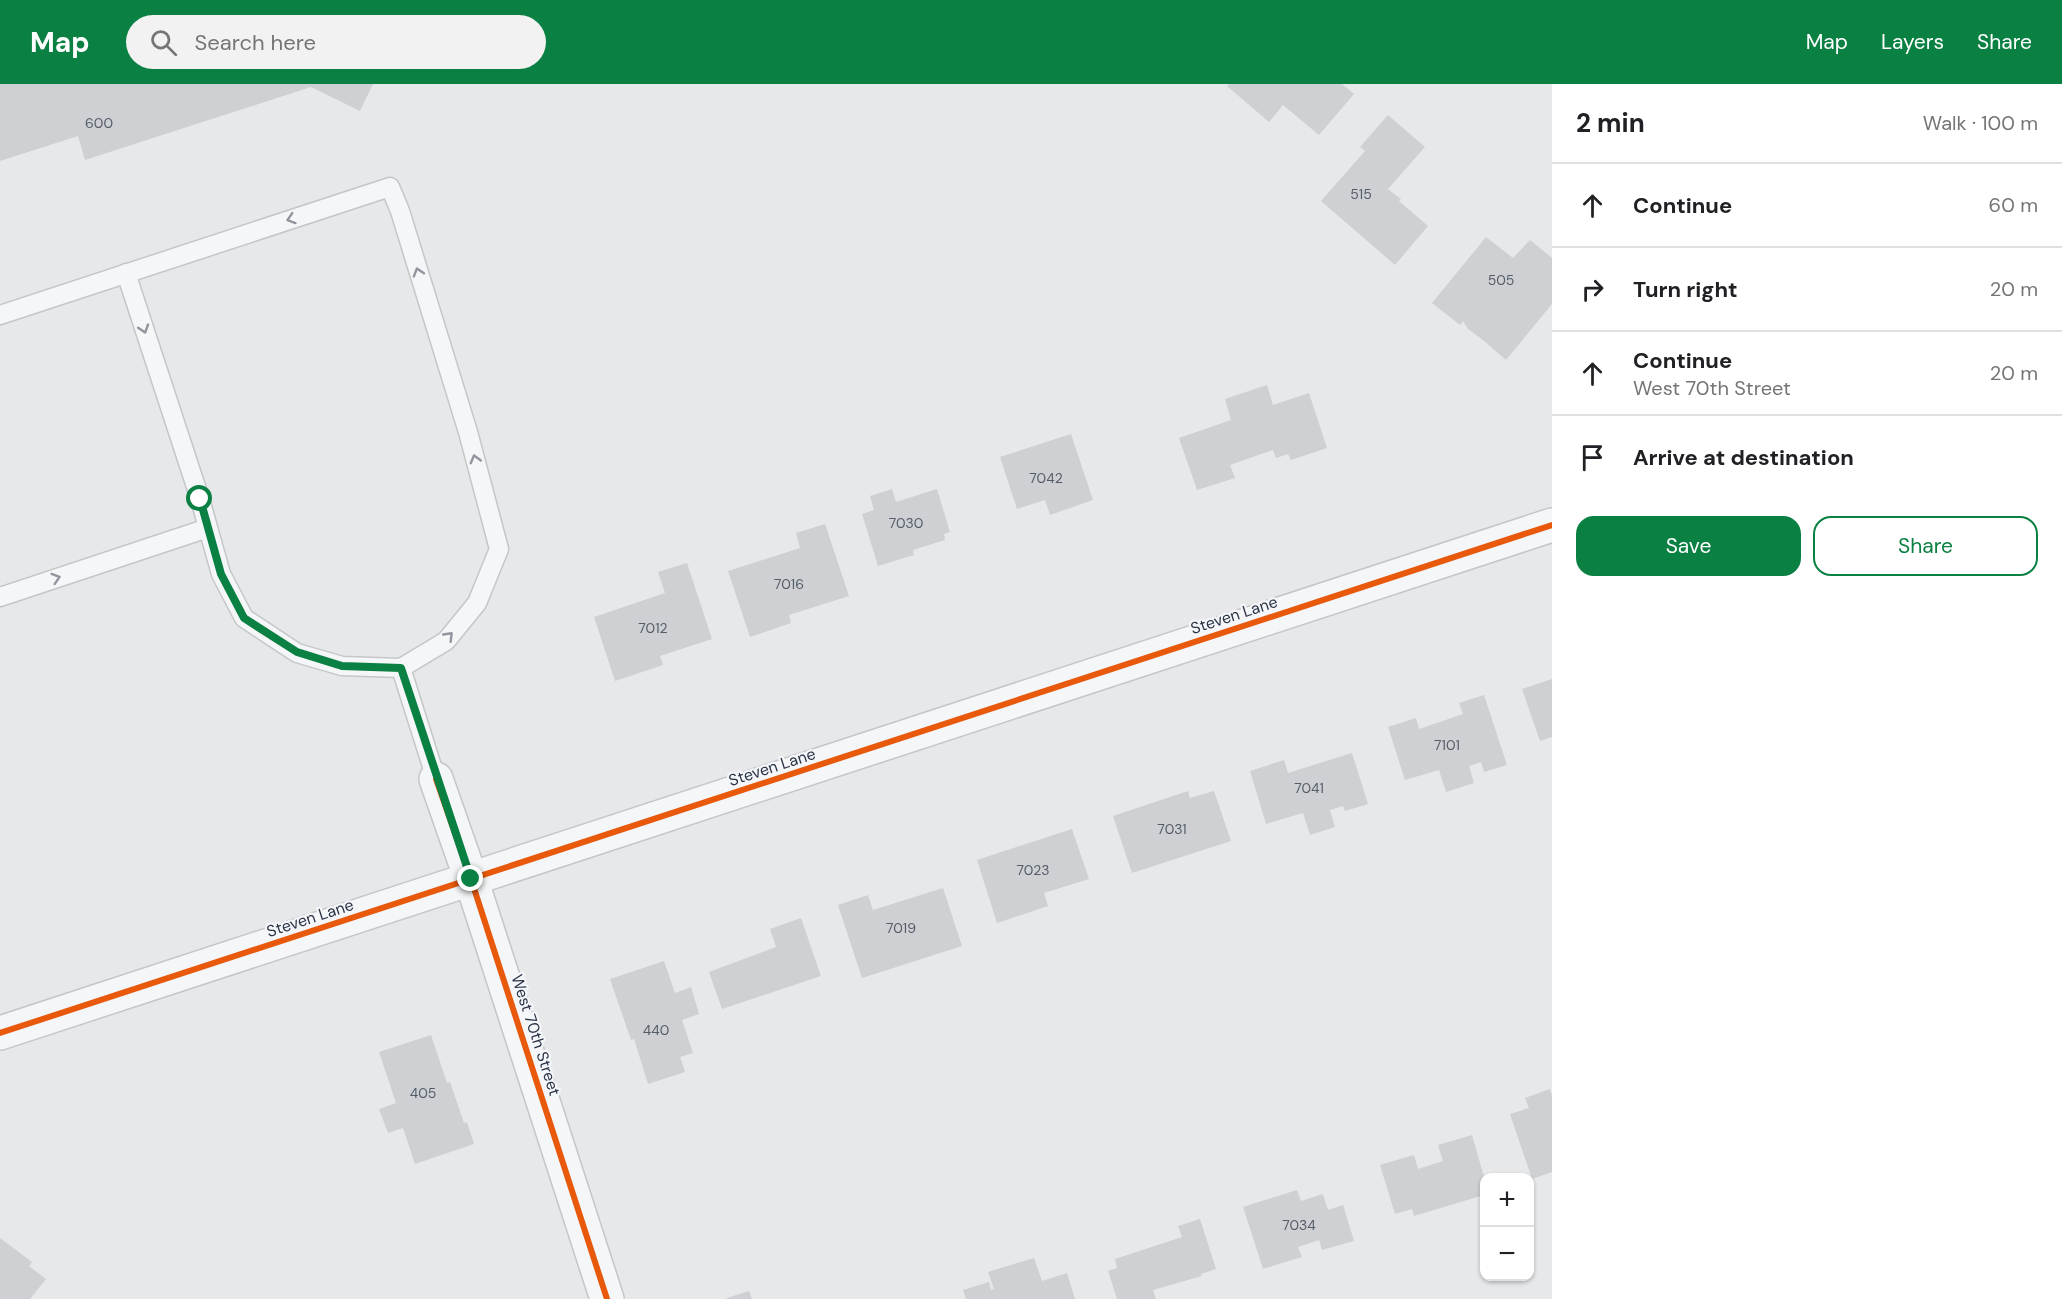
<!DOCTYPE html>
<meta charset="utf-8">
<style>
:root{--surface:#fff;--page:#f2f2f2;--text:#202124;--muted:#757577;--line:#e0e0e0;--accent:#0b8043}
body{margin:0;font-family:"DM Sans",sans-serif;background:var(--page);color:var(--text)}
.controls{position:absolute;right:18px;bottom:18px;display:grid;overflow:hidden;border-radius:12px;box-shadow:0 2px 4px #0004}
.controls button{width:54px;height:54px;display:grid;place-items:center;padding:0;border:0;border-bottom:2px solid var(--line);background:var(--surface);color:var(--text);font:30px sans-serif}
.stop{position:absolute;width:18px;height:18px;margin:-14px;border:4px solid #0b8043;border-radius:50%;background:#fff}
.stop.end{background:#0b8043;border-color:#fff;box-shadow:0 2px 6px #0008}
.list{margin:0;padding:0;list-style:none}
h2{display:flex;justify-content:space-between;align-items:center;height:78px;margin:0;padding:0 24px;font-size:26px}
h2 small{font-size:20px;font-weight:400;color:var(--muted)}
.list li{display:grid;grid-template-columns:39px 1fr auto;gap:18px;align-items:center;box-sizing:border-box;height:84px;padding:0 24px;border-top:2px solid var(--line)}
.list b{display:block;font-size:22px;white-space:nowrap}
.list p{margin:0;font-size:20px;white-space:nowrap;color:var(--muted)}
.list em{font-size:20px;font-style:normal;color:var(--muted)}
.actions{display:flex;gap:12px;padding:18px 24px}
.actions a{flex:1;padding:14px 0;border:2px solid var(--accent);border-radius:18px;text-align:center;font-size:21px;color:var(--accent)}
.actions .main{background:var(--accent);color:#fff}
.icon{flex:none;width:33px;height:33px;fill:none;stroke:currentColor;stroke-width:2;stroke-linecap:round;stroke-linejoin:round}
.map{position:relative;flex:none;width:1552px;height:1215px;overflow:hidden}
header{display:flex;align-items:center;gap:36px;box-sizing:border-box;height:84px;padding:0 30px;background:var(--accent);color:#fff}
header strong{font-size:28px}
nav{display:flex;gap:33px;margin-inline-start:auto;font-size:21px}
.search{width:420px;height:54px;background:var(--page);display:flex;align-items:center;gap:15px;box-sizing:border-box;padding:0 21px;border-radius:33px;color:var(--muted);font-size:22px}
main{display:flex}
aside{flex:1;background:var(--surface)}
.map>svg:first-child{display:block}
.building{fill:#ced0d3}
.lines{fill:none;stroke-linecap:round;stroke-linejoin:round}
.service-casing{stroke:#c4c6c8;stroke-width:21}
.minor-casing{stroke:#c4c6c8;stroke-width:36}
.service{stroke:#f5f6f7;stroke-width:18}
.minor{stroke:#f5f6f7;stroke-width:33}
.cycleway-casing{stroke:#f4f6f9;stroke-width:10}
.cycleway{stroke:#e8590c;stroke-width:6}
.oneway{stroke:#90959e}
.route{stroke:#0b8043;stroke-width:8}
.labels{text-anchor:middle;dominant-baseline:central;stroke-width:4.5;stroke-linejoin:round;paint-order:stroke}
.number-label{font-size:14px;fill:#545c69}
.street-label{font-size:16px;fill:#2b3445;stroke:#f4f6f9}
</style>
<header>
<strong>Map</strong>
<div class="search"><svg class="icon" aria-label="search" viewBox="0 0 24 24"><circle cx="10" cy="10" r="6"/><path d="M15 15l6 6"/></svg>Search here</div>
<nav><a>Map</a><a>Layers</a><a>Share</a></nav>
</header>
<main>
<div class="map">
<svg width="1552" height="1215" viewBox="0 0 1552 1215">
<rect width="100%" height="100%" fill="#e6e8ea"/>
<path class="building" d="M0,0h373l-13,27 -49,-24 -226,73 -7,-24 -78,25z
M1229,0h113l12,10 -35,41 -36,-30 -14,17 -42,-36z
M1388,31l37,32 -37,42 13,10 -2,2 29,25 -33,39 -74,-64 44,-50 -5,-4z
M1486,153l27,21 17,-18 22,18v46l-46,56 -23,-20 -15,-11 -5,-8 -3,4 -28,-22z
M1267,301l6,20 36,-12 18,55 -36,12 -3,-6 -12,4 -3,-8 -43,15 5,13 -38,12 -18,-52 52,-18 -6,-21z
M1071,350l22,66 -43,15 -5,-15 -28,9 -17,-52z
M892,405l4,13 41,-13 13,43 -6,2 1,6 -32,10 1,5 -36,11 -16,-52 12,-4 -4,-14z
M825,440l24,72 -60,19 2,8 -41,14 -22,-66 72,-23 -4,-15z
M687,479l25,76 -52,17 3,9 -48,16 -21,-64 71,-24 -7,-21z
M1552,595v58l-12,4 -18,-52z
M1484,611l23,70 -23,7 -3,-10 -12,4 5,17 -28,9 -7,-22 -34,10 -17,-53 28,-9 3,11 44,-15 -4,-11z
M1352,669l16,51 -23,7 -2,-5 -13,4 5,17 -25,8 -7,-22 -37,11 -16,-53 34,-11 4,13z
M1188,707l2,7 24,-7 17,50 -99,32 -19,-57z
M1072,745l17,50 -45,14 4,13 -51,17 -20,-63z
M943,804l19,58 -100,32 -24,-73 30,-10 5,15z
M801,834l20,58 -99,33 -13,-37 67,-25 -6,-18z
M664,877l11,32 16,-6 8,27 -17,6 11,33 -13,4 5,15 -37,12 -14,-45 -3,1 -21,-61z
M431,951l16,48 3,-1 14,41 3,-1 7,22 -59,20 -12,-36 -15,5 -9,-24 17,-6 -17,-51z
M1550,1005l2,7v76l-20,7 -22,-65 19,-6 -4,-10z
M1472,1051l12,42v18l-70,21 -2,-7 -17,5 -15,-49 34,-10 4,14 25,-8 -5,-16z
M1297,1106l4,11 22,-7 5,16 15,-5 11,36 -32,9 -3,-10 -21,7 4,10 -39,12 -20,-62z
M1200,1135l16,50 -15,5 1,2 -49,14 3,9h-39l-9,-28 9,-3 -2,-9 67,-22 -4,-11z
M0,1154l32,24 -3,4 17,13 -16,20h-30z
M1034,1174l8,23 25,-8 8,26h-109l-3,-9 26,-8 2,8 3,-1 -6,-17z
M749,1207l3,8h-25v-1z"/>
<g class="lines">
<g class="service-casing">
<path id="service" d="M0,231l390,-128 10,24 68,221 31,117 -22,54 -31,38 -45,27 -59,-2 -45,-13 -53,-35 -23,-44 -21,-75 -74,-226
M0,513l208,-69
M401,584l35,111"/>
</g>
<g class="minor-casing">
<path id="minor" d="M436,695l35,100 136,420
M0,949l1552,-508"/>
</g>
<use href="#service" class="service"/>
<use href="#minor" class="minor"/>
<g class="cycleway-casing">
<path id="cycleway" d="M436,695l35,100 136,420
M0,949l1552,-508"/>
</g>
<use href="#cycleway" class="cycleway"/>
</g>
<defs><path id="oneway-chevron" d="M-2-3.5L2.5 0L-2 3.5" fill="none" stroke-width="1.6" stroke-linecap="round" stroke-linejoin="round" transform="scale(1.5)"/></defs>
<g class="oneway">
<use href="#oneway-chevron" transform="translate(291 135) rotate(162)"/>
<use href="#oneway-chevron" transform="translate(418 188) rotate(-107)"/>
<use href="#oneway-chevron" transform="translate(144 245) rotate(72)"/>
<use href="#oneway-chevron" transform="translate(475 375) rotate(-105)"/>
<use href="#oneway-chevron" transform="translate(56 494) rotate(-18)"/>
<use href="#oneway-chevron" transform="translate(449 552) rotate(-46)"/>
</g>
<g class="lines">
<path class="route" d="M200,415l21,75 23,44 53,34 45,14 59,2 70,211"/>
</g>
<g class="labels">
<g class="number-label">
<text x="99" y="39">600</text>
<text x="1361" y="110">515</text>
<text x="1501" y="196">505</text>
<text x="1046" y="394">7042</text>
<text x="906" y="439">7030</text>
<text x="789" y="500">7016</text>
<text x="653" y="544">7012</text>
<text x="1447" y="661">7101</text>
<text x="1309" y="704">7041</text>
<text x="1172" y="745">7031</text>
<text x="1033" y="786">7023</text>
<text x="901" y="844">7019</text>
<text x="656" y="946">440</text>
<text x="423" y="1009">405</text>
<text x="1299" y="1141">7034</text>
</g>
<g class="street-label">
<text transform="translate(1234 531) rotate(-18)">Steven Lane</text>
<text transform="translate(772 683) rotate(-18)">Steven Lane</text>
<text transform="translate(310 834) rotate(-18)">Steven Lane</text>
<text transform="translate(536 951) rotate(72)">West 70th Street</text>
</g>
</g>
</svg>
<div class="controls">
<button>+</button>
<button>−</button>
</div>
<div class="stop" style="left:200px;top:415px"></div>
<div class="stop end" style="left:471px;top:795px"></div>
</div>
<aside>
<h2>2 min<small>Walk · 100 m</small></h2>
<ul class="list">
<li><svg class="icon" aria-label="ahead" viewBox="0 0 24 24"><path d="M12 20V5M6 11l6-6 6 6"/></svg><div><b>Continue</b></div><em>60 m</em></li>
<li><svg class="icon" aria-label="right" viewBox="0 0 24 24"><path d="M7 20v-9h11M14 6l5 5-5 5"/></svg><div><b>Turn right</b></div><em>20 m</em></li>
<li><svg class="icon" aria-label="ahead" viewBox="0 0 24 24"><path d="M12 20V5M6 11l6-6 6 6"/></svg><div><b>Continue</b><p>West 70th Street</p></div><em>20 m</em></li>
<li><svg class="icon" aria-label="arrive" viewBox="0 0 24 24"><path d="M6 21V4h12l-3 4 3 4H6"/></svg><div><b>Arrive at destination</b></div></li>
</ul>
<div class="actions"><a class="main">Save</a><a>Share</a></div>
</aside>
</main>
